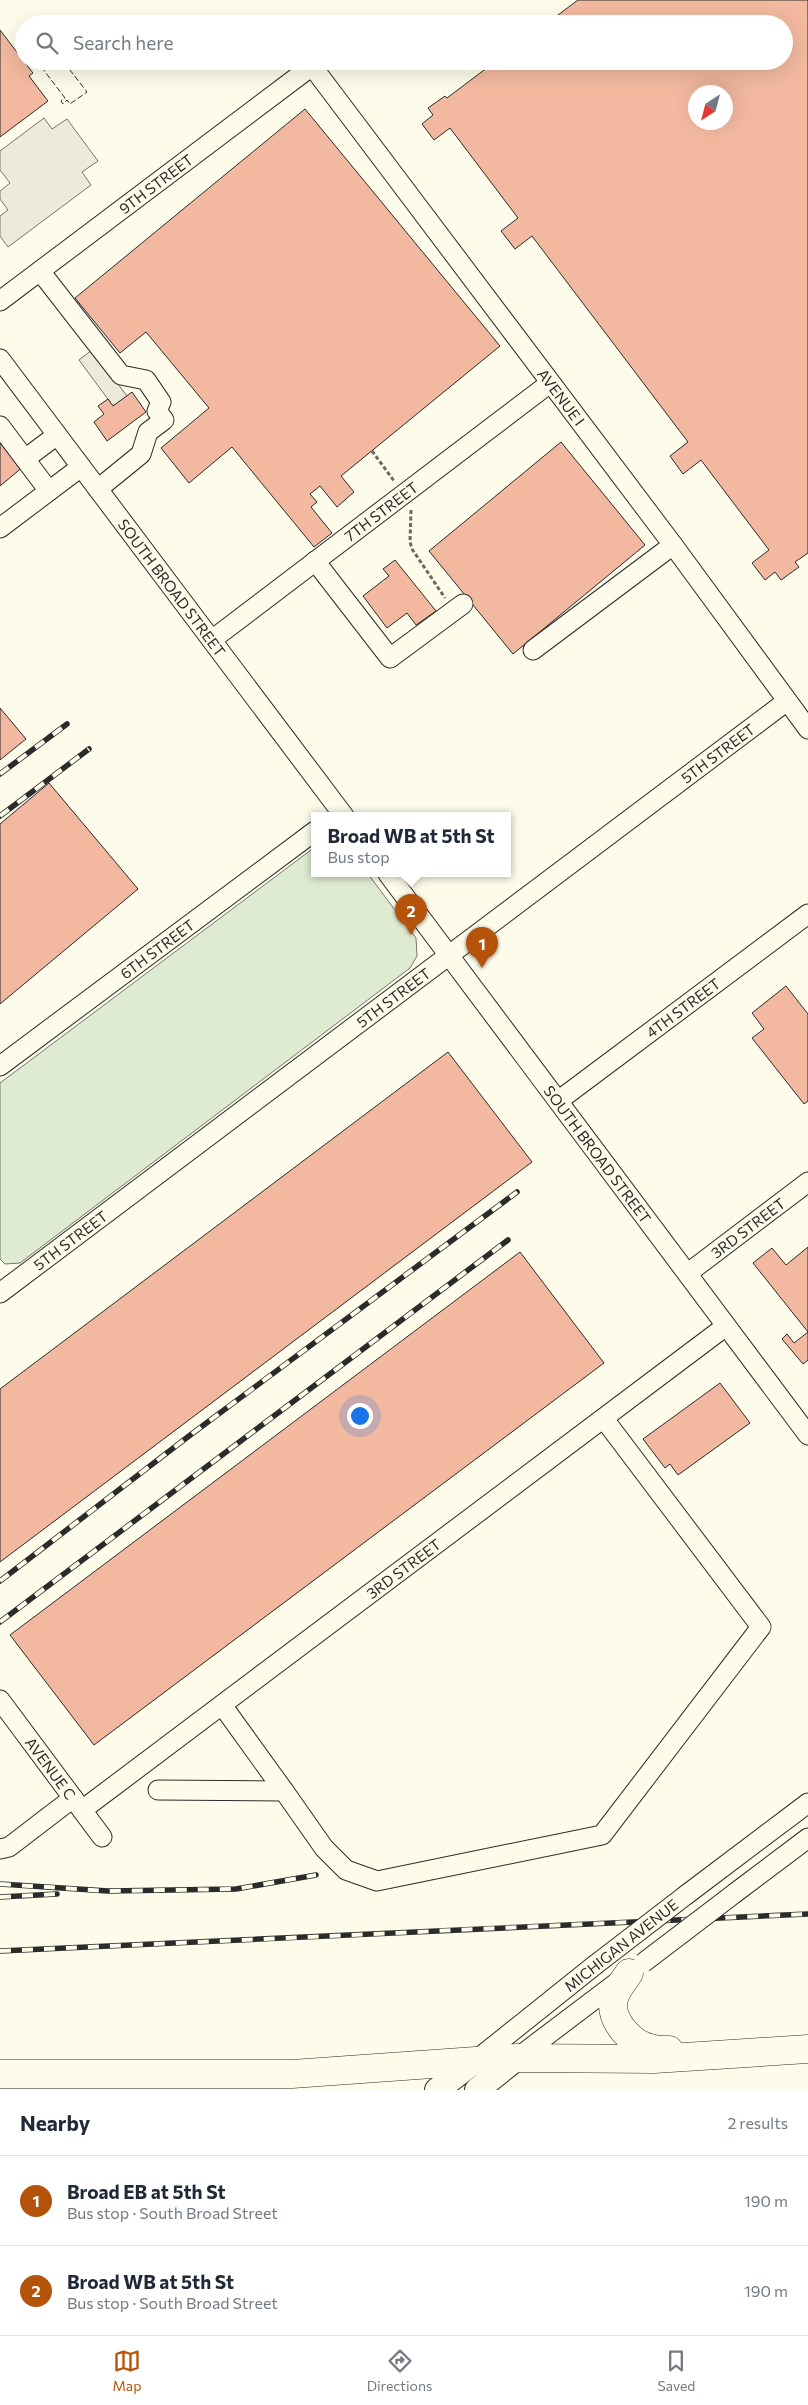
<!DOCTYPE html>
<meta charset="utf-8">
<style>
:root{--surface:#fff;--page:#f2f2f3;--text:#1f2937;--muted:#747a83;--line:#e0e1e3;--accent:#b45309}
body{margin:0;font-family:Commissioner,sans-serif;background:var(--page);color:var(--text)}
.compass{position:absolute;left:688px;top:85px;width:45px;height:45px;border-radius:50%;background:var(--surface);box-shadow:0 5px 20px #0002;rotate:216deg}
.you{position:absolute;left:359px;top:1415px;width:18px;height:18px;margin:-12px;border:4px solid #fff;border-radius:50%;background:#1a73e8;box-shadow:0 0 0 8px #1a73e833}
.badge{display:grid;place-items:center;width:32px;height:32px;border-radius:50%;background:var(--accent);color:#fff;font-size:16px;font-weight:700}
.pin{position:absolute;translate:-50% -41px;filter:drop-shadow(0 1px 2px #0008)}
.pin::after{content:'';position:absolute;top:26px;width:18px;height:15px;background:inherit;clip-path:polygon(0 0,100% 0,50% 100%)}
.popup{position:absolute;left:311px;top:812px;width:200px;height:65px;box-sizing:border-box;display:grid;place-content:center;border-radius:0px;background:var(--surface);filter:drop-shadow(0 1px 4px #0005);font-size:16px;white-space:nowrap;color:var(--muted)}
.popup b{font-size:19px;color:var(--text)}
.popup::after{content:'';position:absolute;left:50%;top:100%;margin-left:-10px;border:10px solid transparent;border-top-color:var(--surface)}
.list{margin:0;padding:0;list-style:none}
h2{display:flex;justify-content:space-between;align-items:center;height:65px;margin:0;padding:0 20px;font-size:21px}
h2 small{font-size:16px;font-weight:400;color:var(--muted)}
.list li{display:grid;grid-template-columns:32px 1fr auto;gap:15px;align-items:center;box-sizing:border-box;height:90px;padding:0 20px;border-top:1px solid var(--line)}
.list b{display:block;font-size:19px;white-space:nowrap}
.list p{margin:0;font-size:16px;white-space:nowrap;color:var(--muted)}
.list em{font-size:16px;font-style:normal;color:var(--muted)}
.icon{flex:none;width:28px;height:28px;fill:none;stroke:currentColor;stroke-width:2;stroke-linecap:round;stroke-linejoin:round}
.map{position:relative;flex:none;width:808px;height:2090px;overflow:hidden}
.search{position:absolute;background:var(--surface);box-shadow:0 5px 20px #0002;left:15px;right:15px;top:15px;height:55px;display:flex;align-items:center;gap:12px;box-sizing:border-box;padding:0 18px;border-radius:28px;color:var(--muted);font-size:19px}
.sheet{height:245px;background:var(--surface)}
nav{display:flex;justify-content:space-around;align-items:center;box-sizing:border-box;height:70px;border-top:1px solid var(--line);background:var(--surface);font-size:14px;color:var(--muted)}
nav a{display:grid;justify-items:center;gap:2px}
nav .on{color:var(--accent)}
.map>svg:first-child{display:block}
.green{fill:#deebd1;stroke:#74746e}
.parking{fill:#eceadb;stroke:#74746e}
.building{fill:#f2b8a0;stroke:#2b2b2b;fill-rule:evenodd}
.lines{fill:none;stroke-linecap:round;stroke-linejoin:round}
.minor-casing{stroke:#2b2b2b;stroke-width:21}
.major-casing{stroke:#2b2b2b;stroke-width:26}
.highway-casing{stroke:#2b2b2b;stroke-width:29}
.path{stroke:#6a6964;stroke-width:3;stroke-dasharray:4 2.5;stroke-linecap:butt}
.minor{stroke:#fdfbea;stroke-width:19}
.major{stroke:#fdfbea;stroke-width:24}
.highway{stroke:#fdfbea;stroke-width:28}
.rail-casing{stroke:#2b2b2b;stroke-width:5.5}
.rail{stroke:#fdfbea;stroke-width:4;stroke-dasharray:11;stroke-linecap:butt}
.minor-bridge-casing{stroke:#2b2b2b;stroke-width:21;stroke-linecap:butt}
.minor-bridge{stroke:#fdfbea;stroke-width:19}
.fence{stroke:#2b2b2b;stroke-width:1;stroke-dasharray:6 2.5;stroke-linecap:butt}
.labels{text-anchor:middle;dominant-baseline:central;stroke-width:4;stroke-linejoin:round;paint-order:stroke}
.street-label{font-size:15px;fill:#2b2b2b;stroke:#fdfbea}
</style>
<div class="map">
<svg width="808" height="2090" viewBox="0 0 808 2090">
<rect width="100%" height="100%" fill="#fdfbea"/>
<path class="green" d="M315,847v27h53l48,64 1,18 -7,12 -390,295 -15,1 -5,-5v-176z"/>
<path class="parking" d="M44,118l8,11 15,-10 31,42 -16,11 9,13 -83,62 -8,-11v-20l8,-6 -8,-11v-8l10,-8 -10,-13v-19z
M92,350l35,46 -14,10 -34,-46z"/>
<path class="building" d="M578,0h230v553l-13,9 4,5 -18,13 -6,-8 -10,8 -13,-17 17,-13 -68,-90 -18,14 -13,-18 18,-14 -156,-206 -17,13 -14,-18 17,-13 -68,-90 -16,12 -12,-16 11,-9 -5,-7 17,-12 2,2 49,-37h288v-37h-238zM696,92h30v30h-30z
M0,30l33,43 -4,3 19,25 -48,36z
M305,109l195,237 -159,130 13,16 -17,15 -17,-21 -10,8 7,8 -6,5 21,26 -18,14 -82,-100 -43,36 -28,-35 48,-40 -63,-76 -26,21 -45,-55z
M132,392l14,20 -39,29 -13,-19 10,-8 -6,-8 10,-7 5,7z
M0,437l24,29 -24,20z
M561,442l84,103 -132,109 -84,-103z
M395,560l41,51 -20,14 -9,-12 -20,15 -24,-32 26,-20 -6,-7z
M0,708l26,31 -26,21z
M49,783l89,106 -138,115v-180z
M786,986l22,28v87l-4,3 -52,-66 12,-9 -12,-16z
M448,1052l84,110 -532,400v-173z
M808,1247v113l-5,4 -21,-25 5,-5 7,9 14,-11 -55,-69 19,-15 14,17z
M520,1252l84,111 -510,382 -84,-110z
M720,1383l30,40 -72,52 -8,-11 -5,4 -22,-29z"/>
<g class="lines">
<g class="minor-casing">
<g id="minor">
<path d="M40,271l81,104 25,5 15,22 -4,9 7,9 -16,12 -7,22 -43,35"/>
<path id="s1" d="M0,301l312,-235 361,479 135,184"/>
<path id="s2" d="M0,359l344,457"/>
<path d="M0,426l49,65"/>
<path d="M25,459l32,-24"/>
<path d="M0,528l81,-61"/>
<path d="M315,561l75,97 73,-54"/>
<path id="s3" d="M213,639l337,-256"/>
<path d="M533,650l140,-105"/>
<path id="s4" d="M388,874l420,561"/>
<path id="s5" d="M0,1066l315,-235"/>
<path id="s6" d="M558,1101l250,-187"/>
<path id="s7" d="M688,1273l120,-91"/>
<path id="s8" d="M0,1293l787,-592"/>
<path id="s9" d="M0,1700l102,137"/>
<path d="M222,1705l62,86"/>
<path d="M158,1790l126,1 40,57 22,22 31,11 225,-46 159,-208 -157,-208"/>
<path id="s10" d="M82,1810l644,-484"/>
<path d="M0,1849l9,-2 64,-49"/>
<path d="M735,1893l73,-55"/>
<path d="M686,1895l122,-92"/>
<path d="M517,2058l103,-78"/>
<path d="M475,2061l120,-96"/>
</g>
</g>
<g class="major-casing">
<path id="major" d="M437,2090l38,-29
M477,2090l40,-32"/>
</g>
<g class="highway-casing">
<path id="highway" d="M629,1973c-6,9 -15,19 -16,30 -1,20 19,41 37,45 6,2 13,2 19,2
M0,2074h292l225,-16 137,1 154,-10"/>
</g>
<path class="path" d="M372,451l22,30
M411,510l-1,32 2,7 33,49"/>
<use href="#minor" class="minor"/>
<use href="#major" class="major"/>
<use href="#highway" class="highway"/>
<g class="rail-casing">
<path id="rail" d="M0,774l67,-50
M0,816l89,-67
M0,1581l189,-145 328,-244
M0,1622l508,-382
M0,1884l108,7 128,-2 80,-14
M0,1897l57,-3
M0,1951l808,-37"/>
</g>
<use href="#rail" class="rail"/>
<g class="minor-bridge-casing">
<path id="minor-bridge" d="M643,1963l92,-70
M595,1965l91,-70"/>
</g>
<use href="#minor-bridge" class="minor-bridge"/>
<path class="fence" d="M43,61l-4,3 26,34 -4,3 2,3 4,-4 3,4 17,-12 -24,-31"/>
</g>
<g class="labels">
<g class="street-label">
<text stroke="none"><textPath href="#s1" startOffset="195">9TH STREET</textPath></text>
<text stroke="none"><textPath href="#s1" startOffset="805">AVENUE I</textPath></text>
<text stroke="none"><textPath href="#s3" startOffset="211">7TH STREET</textPath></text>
<text stroke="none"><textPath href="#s2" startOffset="286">SOUTH BROAD STREET</textPath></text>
<text stroke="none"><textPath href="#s8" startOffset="898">5TH STREET</textPath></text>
<text stroke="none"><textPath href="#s5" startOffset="196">6TH STREET</textPath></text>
<text stroke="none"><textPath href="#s8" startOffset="492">5TH STREET</textPath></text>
<text stroke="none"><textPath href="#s6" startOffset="156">4TH STREET</textPath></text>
<text stroke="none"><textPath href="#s4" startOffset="350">SOUTH BROAD STREET</textPath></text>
<text stroke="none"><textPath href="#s7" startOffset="75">3RD STREET</textPath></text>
<text stroke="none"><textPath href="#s8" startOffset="88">5TH STREET</textPath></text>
<text stroke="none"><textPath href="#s10" startOffset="402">3RD STREET</textPath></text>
<text stroke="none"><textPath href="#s9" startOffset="85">AVENUE C</textPath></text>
<text transform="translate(621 1945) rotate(-38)">MICHIGAN AVENUE</text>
</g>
</g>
</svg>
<svg class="compass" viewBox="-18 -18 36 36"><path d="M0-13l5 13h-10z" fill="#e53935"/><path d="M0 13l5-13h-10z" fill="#747a83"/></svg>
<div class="you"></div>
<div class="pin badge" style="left:482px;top:968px">1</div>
<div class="pin badge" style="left:411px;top:935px">2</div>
<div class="popup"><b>Broad WB at 5th St</b>Bus stop</div>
<div class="search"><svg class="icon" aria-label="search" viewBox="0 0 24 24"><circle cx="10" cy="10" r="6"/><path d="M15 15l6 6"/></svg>Search here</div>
</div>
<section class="sheet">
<h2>Nearby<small>2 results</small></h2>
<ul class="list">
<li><span class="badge">1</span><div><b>Broad EB at 5th St</b><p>Bus stop · South Broad Street</p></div><em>190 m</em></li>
<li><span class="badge">2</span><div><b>Broad WB at 5th St</b><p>Bus stop · South Broad Street</p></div><em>190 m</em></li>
</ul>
</section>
<nav>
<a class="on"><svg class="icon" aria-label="map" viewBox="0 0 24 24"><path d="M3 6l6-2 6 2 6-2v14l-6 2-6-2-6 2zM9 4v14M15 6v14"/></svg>Map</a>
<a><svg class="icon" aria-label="directions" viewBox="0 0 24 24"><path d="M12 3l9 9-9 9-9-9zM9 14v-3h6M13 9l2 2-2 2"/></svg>Directions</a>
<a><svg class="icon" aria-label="saved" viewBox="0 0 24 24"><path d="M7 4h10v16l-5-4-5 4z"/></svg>Saved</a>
</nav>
